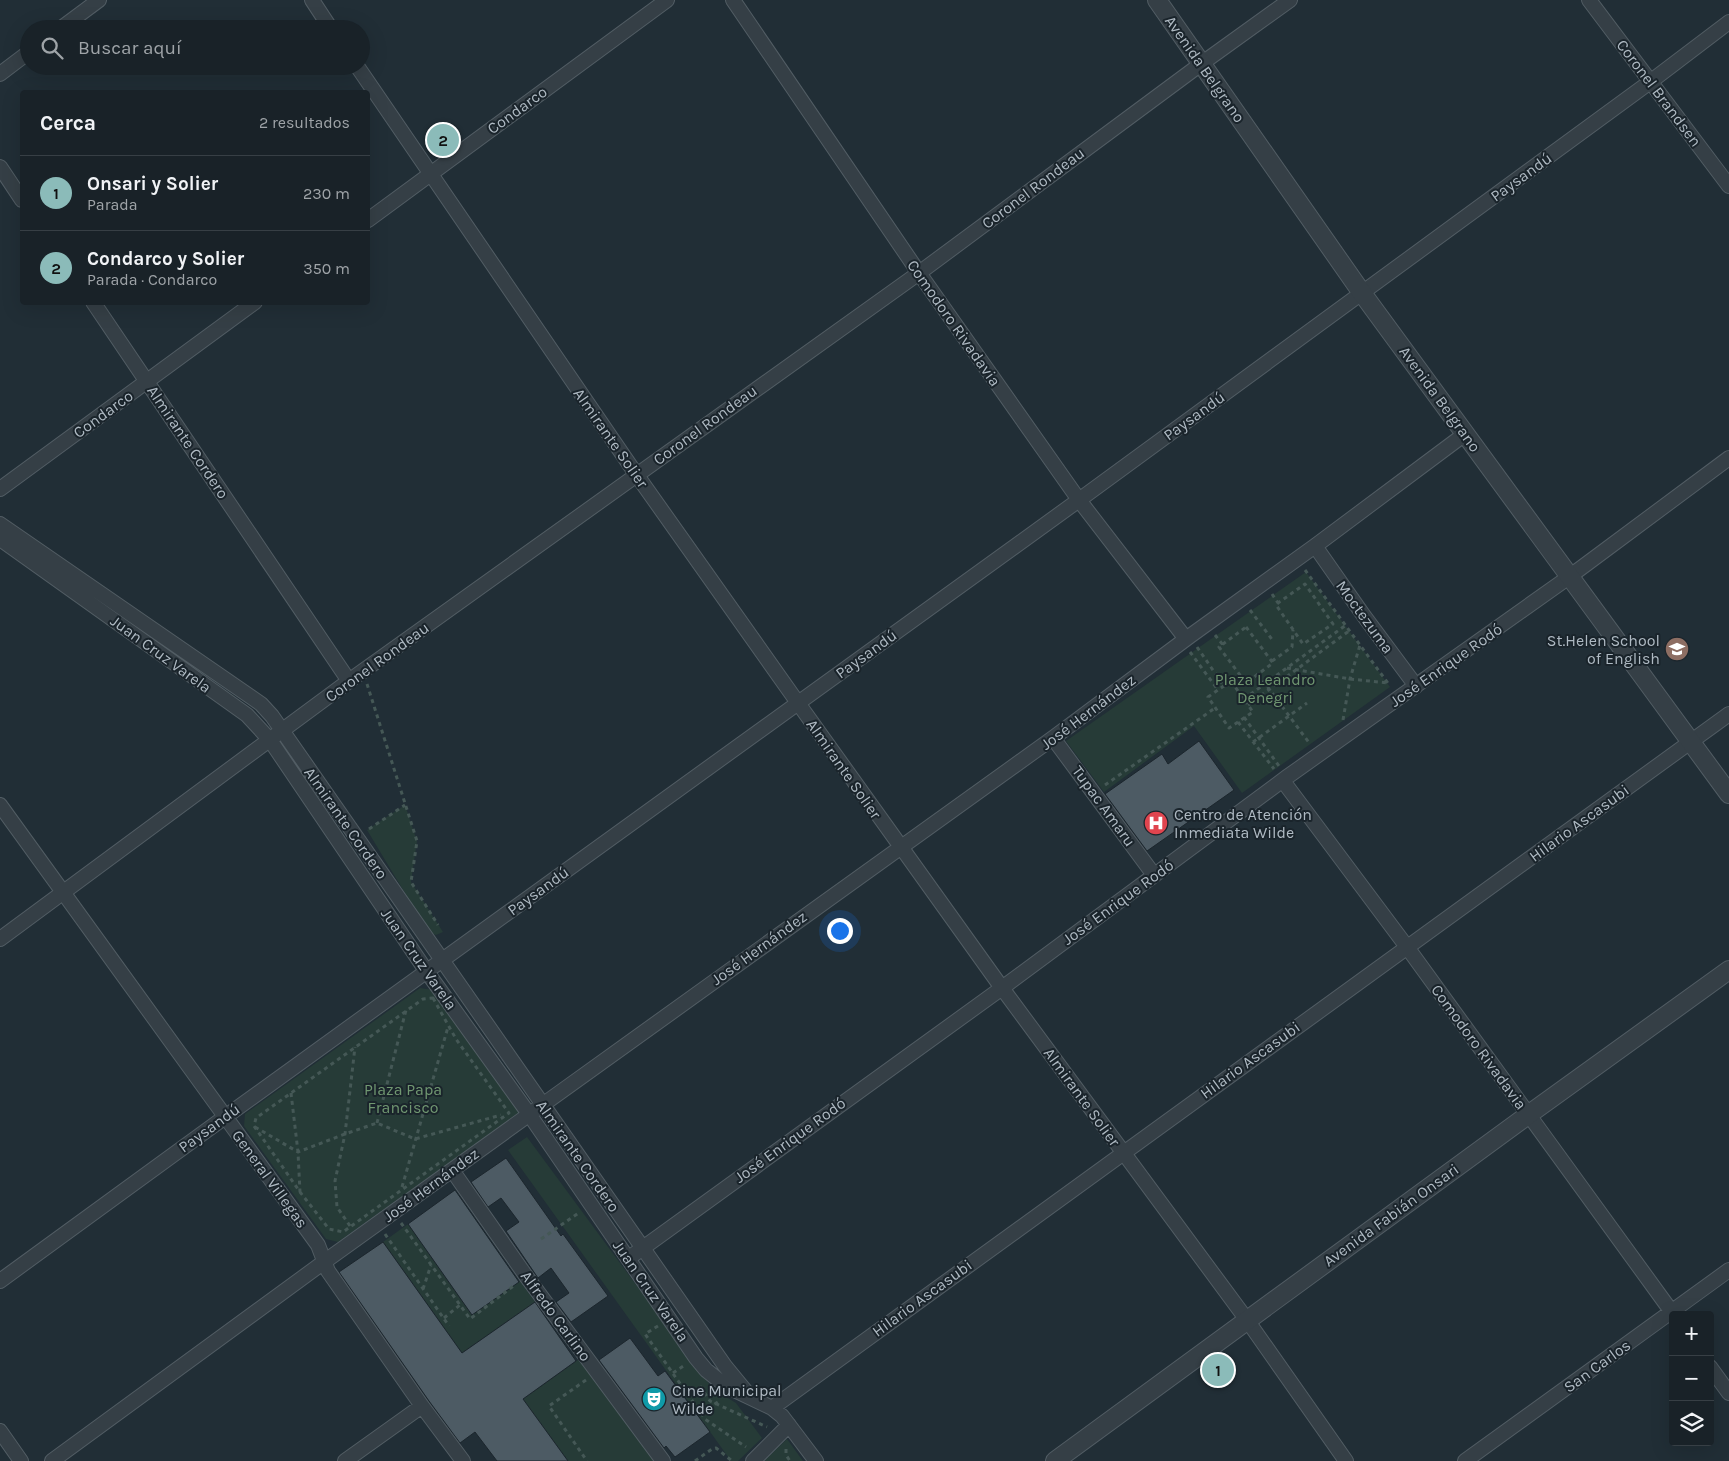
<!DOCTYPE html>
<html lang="es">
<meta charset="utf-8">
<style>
:root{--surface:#192228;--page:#262f34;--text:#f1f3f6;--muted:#9fa4a8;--line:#373f45;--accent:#8bbbb9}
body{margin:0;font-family:Karla,sans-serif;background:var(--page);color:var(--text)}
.controls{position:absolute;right:15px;bottom:15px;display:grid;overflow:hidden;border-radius:5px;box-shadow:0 5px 20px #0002}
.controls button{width:45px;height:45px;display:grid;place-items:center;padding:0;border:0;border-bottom:1px solid var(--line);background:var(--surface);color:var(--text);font:25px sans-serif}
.you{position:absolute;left:839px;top:930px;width:18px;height:18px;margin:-12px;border:4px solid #fff;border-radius:50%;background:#1a73e8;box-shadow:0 0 0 8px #1a73e833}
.badge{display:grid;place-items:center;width:32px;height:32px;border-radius:50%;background:var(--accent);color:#111;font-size:16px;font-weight:700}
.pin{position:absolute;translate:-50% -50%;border:2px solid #fff;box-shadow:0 1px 5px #0006}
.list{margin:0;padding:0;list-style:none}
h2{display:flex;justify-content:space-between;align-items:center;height:65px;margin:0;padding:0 20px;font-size:21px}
h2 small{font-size:16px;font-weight:400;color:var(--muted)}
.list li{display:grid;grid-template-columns:32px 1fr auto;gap:15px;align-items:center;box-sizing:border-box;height:75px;padding:0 20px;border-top:1px solid var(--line)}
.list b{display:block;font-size:19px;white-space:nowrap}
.list p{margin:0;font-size:16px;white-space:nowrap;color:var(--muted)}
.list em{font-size:16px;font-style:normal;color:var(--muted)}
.icon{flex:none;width:28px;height:28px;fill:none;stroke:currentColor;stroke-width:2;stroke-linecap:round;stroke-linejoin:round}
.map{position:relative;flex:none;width:1729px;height:1461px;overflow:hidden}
.search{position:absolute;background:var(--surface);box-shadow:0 5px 20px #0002;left:20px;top:20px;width:350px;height:55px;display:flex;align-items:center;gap:12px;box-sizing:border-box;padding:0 18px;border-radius:28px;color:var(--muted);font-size:19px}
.panel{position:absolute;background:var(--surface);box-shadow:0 5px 20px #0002;left:20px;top:90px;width:350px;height:215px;border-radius:5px}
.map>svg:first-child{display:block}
.green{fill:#263b37}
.building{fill:#4d5b64;stroke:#1c262d}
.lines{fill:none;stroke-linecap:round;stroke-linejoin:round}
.minor-casing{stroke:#525d64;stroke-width:16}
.tertiary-casing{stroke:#525d64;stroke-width:20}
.path{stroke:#455856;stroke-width:3;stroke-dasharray:4 4;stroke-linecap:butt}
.minor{stroke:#353f46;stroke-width:14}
.tertiary{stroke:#353f46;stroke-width:18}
.labels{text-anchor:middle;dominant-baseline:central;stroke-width:4;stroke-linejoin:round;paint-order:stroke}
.street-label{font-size:16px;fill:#afbac3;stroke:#1a242b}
.poi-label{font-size:16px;fill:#afbac3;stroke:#1a242b;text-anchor:start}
.park-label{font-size:16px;fill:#709771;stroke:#1a242b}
</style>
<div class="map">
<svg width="1729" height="1461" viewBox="0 0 1729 1461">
<rect width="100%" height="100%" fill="#212e36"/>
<path class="green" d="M1306,572l84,115 -148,106 -48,-67 -90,66 -38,-51z
M405,805l12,36 -6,41 32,50 -7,3 -7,-2 -62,-103z
M420,988l13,2 87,123 -182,129 -12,-3 -82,-113 1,-12z
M527,1137l186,252 23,14 26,35 -24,23h-7l-223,-311z
M408,1224l64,90 48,-33 15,21 -73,51 -79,-111z
M585,1355l78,106h-95l-45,-62z
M787,1439l16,22h-39z"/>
<path class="building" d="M1199,741l35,49 -87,61 -42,-57 57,-40 6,10z
M506,1158l55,78 2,-2 45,62 -37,26 -15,-20 13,-9 -18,-25 -13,10 -32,-47 13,-9 -18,-24 -13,9 -17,-25z
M455,1190l64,92 -47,33 -64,-91z
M383,1242l79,111 73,-51 41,59 -53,38 45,62h-71l-22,-29 -15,11 -31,-42 -90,-129z
M630,1338l28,38 7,-5 45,61 -35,25 -9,-11 -2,2 -65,-88z"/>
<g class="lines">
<g class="minor-casing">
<path id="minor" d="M312,0l19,29
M733,0l186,273 160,227 107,139
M1589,0l140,186
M60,29l39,-29
M357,66l279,408 162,229 204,285 245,332 99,141
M0,74l29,-22
M0,167l22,33
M368,220l299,-220
M93,302l256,379
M0,489l255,-187
M0,524l251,173 10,7 11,12 453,650 23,28
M0,539l247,176 23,25 157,232 102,142 167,244 10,12 20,16 46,22 10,8 34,45
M1315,546l49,70 52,70
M1053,738l101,137
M1283,781l124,166 267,368
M0,805l318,440 10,26 94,135 41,55
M0,939l349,-258 570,-408 282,-209 89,-64
M452,1170l74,106 137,185
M629,1258l373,-270 285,-211 282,-200 160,-119
M0,1281l225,-164 854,-617 571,-418 79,-60
M1710,1367l19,26
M772,1408l957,-694
M0,1431l21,30
M52,1461l272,-199 729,-524 137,-102 125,-90 150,-112
M345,1461l77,-55
M753,1461l36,-36
M1465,1461l264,-191"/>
</g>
<g class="tertiary-casing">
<path id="tertiary" d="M1157,0l205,293 367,501
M1055,1461l473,-346 201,-145"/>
</g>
<path class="path" d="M1305,570l85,116
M1272,594l6,9 -2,2 27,39 30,-20 -28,-40 -27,19
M1250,610l24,32
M1246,627l27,36 -27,20 -27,-36z
M1215,635l8,10
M1197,647l27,39
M1190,652l28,38
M1272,661l20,-14 1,-17
M1287,668l63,11 38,4
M1258,674l52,70
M1231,681l22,31 -24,16 -21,-31z
M1233,683l9,-6
M367,684l50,157 -6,41 27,43
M1244,699l102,-74
M1248,705l101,-74
M1244,717l35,49
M1343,720l7,-41 10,-34
M1238,722l36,47
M1253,742l54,-39
M1105,785l110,-77
M369,829l36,-24
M433,998l23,41 53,74 -166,119 -14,-3 -29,-37 -46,-66 2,-8 167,-119z
M291,1093l7,59 2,40
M377,1123l29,-113
M255,1127l43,25 47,-18 32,-11 38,16 86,-24
M402,1187l46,-160
M401,1223l69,96 46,-35
M350,1226l-13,-19 -2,-26 10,-47 10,-87
M385,1234l64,92
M541,1239l39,-27
M423,1289l8,-24
M444,1318l16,-13
M658,1326l-13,8 56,79 4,6 41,28
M673,1373l12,-8
M586,1380l-37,26 38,55
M700,1386l10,15 57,26
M701,1413l20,-13
M786,1449v6l4,6
M695,1461l17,-12 4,-1 16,13"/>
<use href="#minor" class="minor"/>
<use href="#tertiary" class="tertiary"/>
</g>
<defs>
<g id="school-disc" transform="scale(1.25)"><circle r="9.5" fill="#8d6e63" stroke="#1a242b"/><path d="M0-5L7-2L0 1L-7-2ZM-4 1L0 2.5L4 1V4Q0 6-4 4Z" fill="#fff"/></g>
<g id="hospital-disc" transform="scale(1.25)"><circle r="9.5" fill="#e0444e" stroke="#1a242b"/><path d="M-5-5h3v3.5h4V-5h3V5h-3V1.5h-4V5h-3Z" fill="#fff"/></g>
<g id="theatre-disc" transform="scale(1.25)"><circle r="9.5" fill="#0f9aa8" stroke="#1a242b"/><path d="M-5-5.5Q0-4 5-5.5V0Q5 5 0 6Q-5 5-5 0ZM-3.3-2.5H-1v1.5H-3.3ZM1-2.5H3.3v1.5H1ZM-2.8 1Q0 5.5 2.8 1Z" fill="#fff"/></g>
</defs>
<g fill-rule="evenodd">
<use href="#school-disc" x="1677" y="649"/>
<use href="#hospital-disc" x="1156" y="823"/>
<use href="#theatre-disc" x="654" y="1399"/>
</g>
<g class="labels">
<g class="street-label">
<text transform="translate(1205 69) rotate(55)">Avenida Belgrano</text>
<text transform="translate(1659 93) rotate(53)">Coronel Brandsen</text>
<text transform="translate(517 110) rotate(-36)">Condarco</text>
<text transform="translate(1521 177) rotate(-36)">Paysandú</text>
<text transform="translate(1033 188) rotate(-37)">Coronel Rondeau</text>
<text transform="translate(954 323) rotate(55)">Comodoro Rivadavia</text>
<text transform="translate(1440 399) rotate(54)">Avenida Belgrano</text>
<text transform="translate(103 414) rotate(-36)">Condarco</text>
<text transform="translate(1194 416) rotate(-36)">Paysandú</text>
<text transform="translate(705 425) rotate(-36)">Coronel Rondeau</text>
<text transform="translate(611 438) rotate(55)">Almirante Solier</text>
<text transform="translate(188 442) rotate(56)">Almirante Cordero</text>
<text transform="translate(1365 617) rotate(54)">Moctezuma</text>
<text transform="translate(161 654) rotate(36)">Juan Cruz Varela</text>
<text transform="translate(866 654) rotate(-36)">Paysandú</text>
<text transform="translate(377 662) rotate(-36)">Coronel Rondeau</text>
<text transform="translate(1446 665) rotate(-35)">José Enrique Rodó</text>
<text transform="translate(1088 712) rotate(-37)">José Hernández</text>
<text transform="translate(844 769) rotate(55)">Almirante Solier</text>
<text transform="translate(1104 806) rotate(54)">Tupac Amaru</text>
<text transform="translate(346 823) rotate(55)">Almirante Cordero</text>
<text transform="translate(1579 823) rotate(-36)">Hilario Ascasubi</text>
<text transform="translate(538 891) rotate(-36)">Paysandú</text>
<text transform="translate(1118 902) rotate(-36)">José Enrique Rodó</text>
<text transform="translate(759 948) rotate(-36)">José Hernández</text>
<text transform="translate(419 959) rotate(55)">Juan Cruz Varela</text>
<text transform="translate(1479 1047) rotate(54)">Comodoro Rivadavia</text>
<text transform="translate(1250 1060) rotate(-36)">Hilario Ascasubi</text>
<text transform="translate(1082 1097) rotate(54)">Almirante Solier</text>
<text transform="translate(209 1128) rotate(-36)">Paysandú</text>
<text transform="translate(790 1140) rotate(-36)">José Enrique Rodó</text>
<text transform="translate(578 1156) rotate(55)">Almirante Cordero</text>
<text transform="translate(270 1179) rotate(54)">General Villegas</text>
<text transform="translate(431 1185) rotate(-36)">José Hernández</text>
<text transform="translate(1391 1215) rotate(-36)">Avenida Fabián Onsari</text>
<text transform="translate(651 1291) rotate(55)">Juan Cruz Varela</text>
<text transform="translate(922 1298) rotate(-36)">Hilario Ascasubi</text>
<text transform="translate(556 1316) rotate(54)">Alfredo Carlino</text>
<text transform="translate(1597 1366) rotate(-36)">San Carlos</text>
</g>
<g class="poi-label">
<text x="1660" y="640" text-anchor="end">St.Helen School<tspan x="1660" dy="18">of English</tspan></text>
<text x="1174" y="814">Centro de Atención<tspan x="1174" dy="18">Inmediata Wilde</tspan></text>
<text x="672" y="1390">Cine Municipal<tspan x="672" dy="18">Wilde</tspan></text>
</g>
<g class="park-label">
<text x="1265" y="679">Plaza Leandro<tspan x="1265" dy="18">Denegri</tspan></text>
<text x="403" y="1089">Plaza Papa<tspan x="403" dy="18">Francisco</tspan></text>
</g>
</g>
</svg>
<div class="controls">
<button>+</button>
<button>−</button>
<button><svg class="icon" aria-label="layers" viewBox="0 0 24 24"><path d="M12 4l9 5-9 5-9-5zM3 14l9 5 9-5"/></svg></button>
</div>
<div class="you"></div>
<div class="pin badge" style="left:1218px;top:1370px">1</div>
<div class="pin badge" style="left:443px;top:140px">2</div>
<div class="search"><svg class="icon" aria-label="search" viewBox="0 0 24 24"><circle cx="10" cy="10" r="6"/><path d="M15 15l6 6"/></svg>Buscar aquí</div>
<section class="panel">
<h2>Cerca<small>2 resultados</small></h2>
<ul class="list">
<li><span class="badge">1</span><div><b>Onsari y Solier</b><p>Parada</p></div><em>230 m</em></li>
<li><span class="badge">2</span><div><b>Condarco y Solier</b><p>Parada · Condarco</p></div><em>350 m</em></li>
</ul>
</section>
</div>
